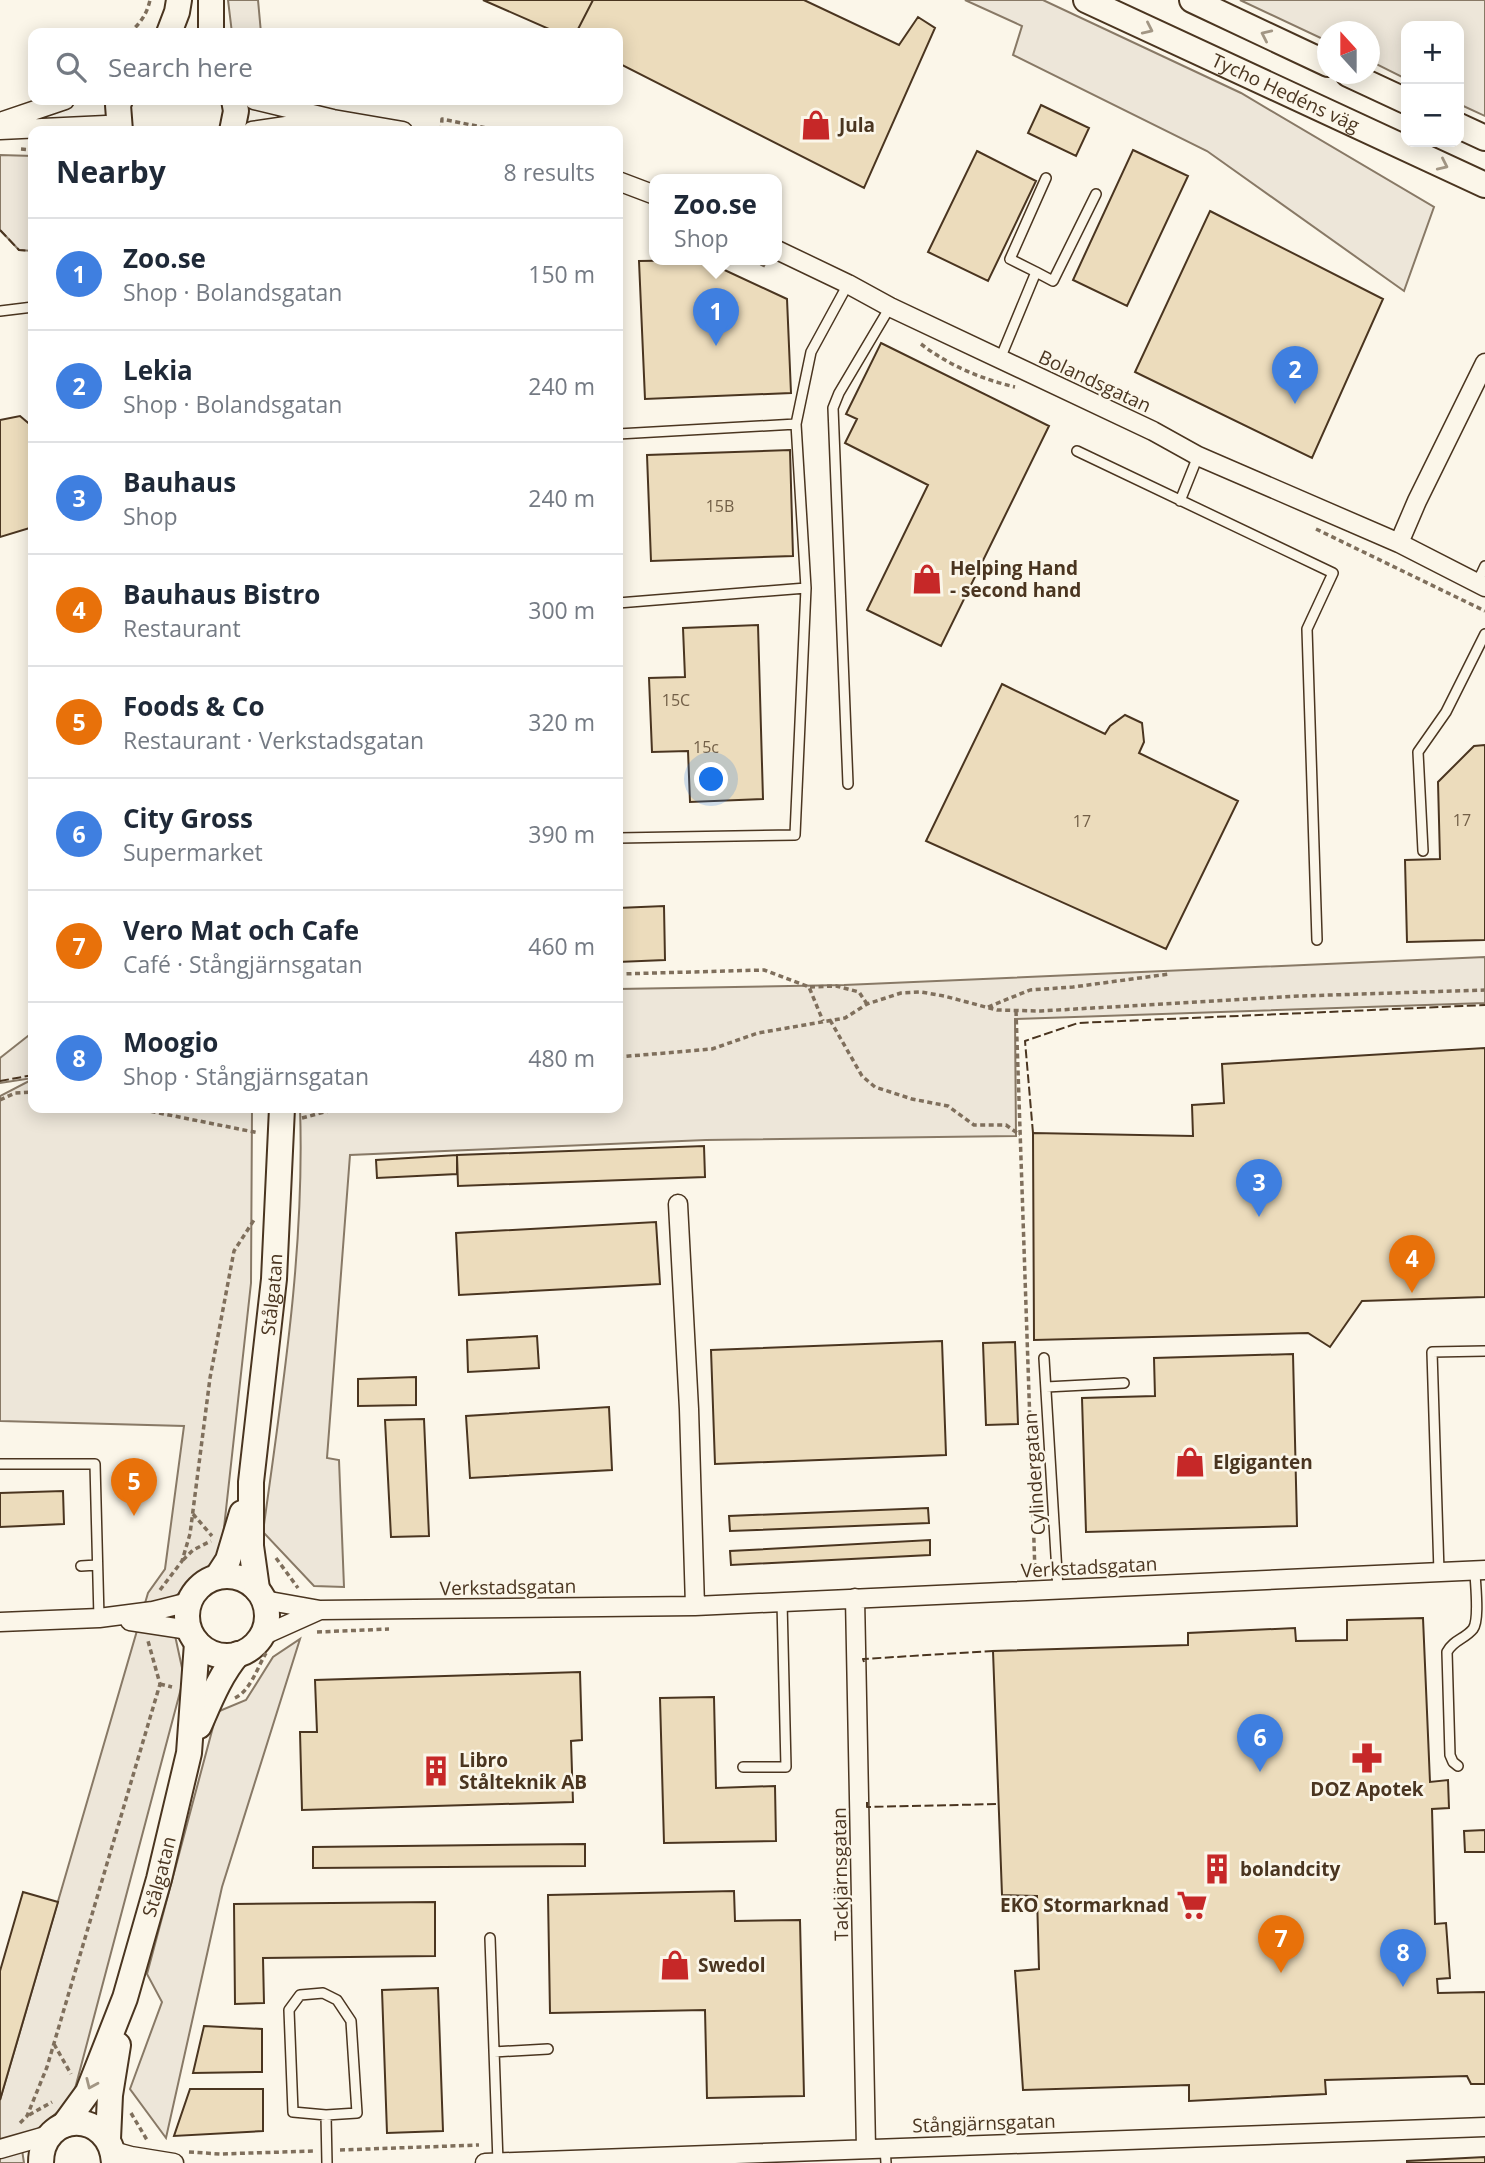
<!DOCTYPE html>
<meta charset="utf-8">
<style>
:root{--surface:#fff;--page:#f6f6f7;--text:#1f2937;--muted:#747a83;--line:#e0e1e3;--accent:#d93025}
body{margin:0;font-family:"Open Sans",sans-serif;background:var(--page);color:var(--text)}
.controls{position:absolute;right:21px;top:21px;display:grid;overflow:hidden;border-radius:14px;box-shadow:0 4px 18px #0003}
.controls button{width:63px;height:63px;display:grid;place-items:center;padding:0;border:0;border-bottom:2px solid var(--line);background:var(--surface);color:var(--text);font:35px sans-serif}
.compass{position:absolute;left:1317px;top:21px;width:63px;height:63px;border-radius:50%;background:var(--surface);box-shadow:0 4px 18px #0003;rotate:339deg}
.you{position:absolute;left:712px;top:780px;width:24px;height:24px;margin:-18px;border:5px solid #fff;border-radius:50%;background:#1a73e8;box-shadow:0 0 0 10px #1a73e833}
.badge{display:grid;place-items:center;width:46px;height:46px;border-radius:50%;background:var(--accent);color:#fff;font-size:23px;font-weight:700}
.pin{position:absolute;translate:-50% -58px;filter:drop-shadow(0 2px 4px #0008)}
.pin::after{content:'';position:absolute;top:37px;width:24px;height:21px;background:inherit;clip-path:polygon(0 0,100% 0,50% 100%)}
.popup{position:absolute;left:649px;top:174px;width:133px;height:91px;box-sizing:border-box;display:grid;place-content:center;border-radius:14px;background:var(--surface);filter:drop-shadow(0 2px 5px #0005);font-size:23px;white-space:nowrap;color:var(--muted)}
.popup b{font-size:26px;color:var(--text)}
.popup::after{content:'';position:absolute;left:50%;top:100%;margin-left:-14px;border:14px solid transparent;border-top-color:var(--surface)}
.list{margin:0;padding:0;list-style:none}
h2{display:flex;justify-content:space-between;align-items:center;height:91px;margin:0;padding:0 28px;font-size:30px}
h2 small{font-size:23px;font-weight:400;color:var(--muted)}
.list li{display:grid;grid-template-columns:46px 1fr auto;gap:21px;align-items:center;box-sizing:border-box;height:112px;padding:0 28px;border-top:2px solid var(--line)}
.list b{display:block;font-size:26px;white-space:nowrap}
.list p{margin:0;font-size:23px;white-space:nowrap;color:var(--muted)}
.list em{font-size:23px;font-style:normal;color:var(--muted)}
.icon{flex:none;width:38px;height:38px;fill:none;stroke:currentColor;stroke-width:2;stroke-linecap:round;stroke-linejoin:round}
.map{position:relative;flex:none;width:1485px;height:2163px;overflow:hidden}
.search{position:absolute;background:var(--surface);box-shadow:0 4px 18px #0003;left:28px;top:28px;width:595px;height:77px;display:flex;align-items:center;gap:18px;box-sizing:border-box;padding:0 24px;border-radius:14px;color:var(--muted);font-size:26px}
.panel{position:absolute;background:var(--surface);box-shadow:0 4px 18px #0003;left:28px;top:126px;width:595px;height:987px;border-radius:14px}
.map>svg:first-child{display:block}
.green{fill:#ede6d9;stroke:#887966;stroke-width:2}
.building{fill:#ecdcbc;stroke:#4a3520;stroke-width:2}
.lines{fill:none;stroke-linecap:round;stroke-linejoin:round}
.service-casing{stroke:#4a3520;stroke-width:12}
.minor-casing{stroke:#4a3520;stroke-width:21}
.secondary-casing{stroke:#4a3520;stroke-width:28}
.path{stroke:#7f6f5c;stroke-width:3.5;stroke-dasharray:5 3.5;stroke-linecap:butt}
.service{stroke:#fbf6e9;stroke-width:9}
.minor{stroke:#fbf6e9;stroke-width:18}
.secondary{stroke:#fbf6e9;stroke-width:24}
.fence{stroke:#4a3520;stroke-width:2;stroke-dasharray:9 3.5;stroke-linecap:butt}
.oneway{stroke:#a29684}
.labels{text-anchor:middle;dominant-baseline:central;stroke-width:5;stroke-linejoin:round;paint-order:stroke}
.number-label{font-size:16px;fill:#725f47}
.street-label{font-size:19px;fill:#4a3520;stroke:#fbf6e9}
.poi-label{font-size:19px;font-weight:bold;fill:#4a3520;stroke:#fbf6e9;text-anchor:start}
</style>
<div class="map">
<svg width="1485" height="2163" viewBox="0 0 1485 2163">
<rect width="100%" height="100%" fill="#fbf6e9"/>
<path class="green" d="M228,0h30l3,33h-29z
M965,0h78l198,93 193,114 -30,84 -197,-140 -194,-96 9,-29z
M1240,0h245v116l-26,-12v-78h-53v53l-36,-18v-29h-42l-1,9z
M0,155l33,1v95l-14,-1 -19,-20z
M1485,957v46l-470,16 1,117 -310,4 -356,15 -23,303 12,2 5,127 -30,-1 -51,-54c19,-140 42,-282 37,-424h318v-119l226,-4z
M33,1032v46l-33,5v-25z
M33,1079v29h219l-1,175 -30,272 -53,48 16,74 -112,423 -51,43 3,20h-24v-63l148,-507 17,-24 19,-143 -184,-5v-325z
M300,1639l-78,248 -56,251 -36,-49 32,-87 -15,-28 70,-262 29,-12 27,-43z"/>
<path class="building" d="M483,0h321l95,45 19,-28 17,11 -71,160 -246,-125v-30h-60z
M593,0h211l95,45 19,-28 17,11 -71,160 -246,-125v-30h-42z
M1041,105l48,23 -13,28 -48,-23z
M1133,150l55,26 -61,130 -54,-26z
M977,151l59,30 -48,100 -60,-29z
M1210,211l173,88 -71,159 -177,-86z
M703,260l84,39 4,94 -146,6 -6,-138z
M881,343l168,83 -108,220 -74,-36 61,-125 -83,-42 12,-24 -11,-5z
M20,416l13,11v100l-33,10v-117z
M790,450l3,106 -142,5 -4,-106z
M758,625l5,174 -73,3 -2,-51 -36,1 -3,-74 36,-1 -2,-49z
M1002,684l103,50 5,-8 15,-11 17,8 2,19 -5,11 99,48 -72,148 -240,-108z
M1485,745v195l-78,2 -2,-82 35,-1 -2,-77 36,-36z
M664,906l1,54 -47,2v-54z
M1485,1048v249l-123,4 -32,46 -22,-14 -274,7 -1,-207 160,3 -1,-31 32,-2 -2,-39z
M704,1146l1,31 -247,9 -1,-31z
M457,1155v19l-80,4 -1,-18z
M656,1222l4,62 -201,11 -3,-62z
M537,1336l2,32 -71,4 -1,-32z
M942,1341l4,114 -231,9 -4,-114z
M1015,1342l3,82 -32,1 -3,-82z
M1293,1354l4,172 -211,6 -4,-134 73,-2 -1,-38z
M416,1377v28l-58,1v-27z
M609,1407l3,63 -142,8 -4,-62z
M424,1419l5,117 -38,1 -6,-117z
M63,1491l1,33 -64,3v-34z
M928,1508l1,15 -199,8 -1,-15z
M930,1540v15l-199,10 -1,-14z
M1423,1618l7,164 18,-2 1,28 -17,1 3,115 11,-1 4,55 -13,1 1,14 47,-1v92h-14l-4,-8 -142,4 1,14 -137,7v-16l-166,5 -8,-119 24,-2 -2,-73 -35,-1 -9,-244 195,-6v-12l107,-5 1,13 51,-1v-20z
M580,1672l2,68 -11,1 2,61 -271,8 -2,-78h17l-2,-52z
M714,1697l2,91 59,-2 1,55 -112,2 -4,-145z
M1485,1830v22h-20l-1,-21z
M585,1844v22l-272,2v-21z
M734,1891l1,30 65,-1 4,176 -97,2 -2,-88 -155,3 -2,-118z
M23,1892l35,10 -58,198v-129z
M435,1902v54l-172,2 1,45 -29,1 -1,-100z
M438,1988l5,143 -56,2 -5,-143z
M204,2026l58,3v43l-69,1z
M190,2089h73v42l-89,5z
M1485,2157v6h-78v-2z"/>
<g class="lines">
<g class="service-casing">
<path id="service" d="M1036,272l-26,-13 36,-81
M0,311l33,-4
M1000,359l36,-87 17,9 43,-87
M618,434l178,-10 15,-72 37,-68
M1077,451l256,122 -26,56 10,311
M1180,501l18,-45
M1477,583l8,-17
M618,603l188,-15
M848,784l-15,-376 6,-15 51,-86
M618,838l177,-3 11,-247 -10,-164
M1423,851l-5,-99 28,-40 39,-78
M1044,1358l14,231
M1046,1387l78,-4
M0,1464h95l4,154
M81,1566l16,-1
M1439,1572l-7,-220 53,-1
M1458,1766l-5,-4 -3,-7 -3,-103c6,-12 18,-13 26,-23 7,-10 2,-46 2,-58
M743,1767h43l-4,-165
M490,1938l8,224
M323,1993l14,7 14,21 6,92 -31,2 -33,-3 -4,-102 11,-15z
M494,2052l54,-3
M326,2115l1,48
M885,2147l1,16"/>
</g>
<g class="minor-casing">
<path id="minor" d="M254,100l79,19 70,12
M0,122l65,-22
M0,130l106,-5 13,6
M252,131l68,-10
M618,181l37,14
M777,250l71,34 42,23 263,124 45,25 201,87 86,44
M1399,543l18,-42 68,-138
M678,1204l11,205 6,197
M855,1598l11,550
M264,1600l56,10 375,-4 790,-36
M130,1621l59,9
M0,1622l99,-4 54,-7 36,-9
M262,1636l58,-26
M0,2149l49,-14
M113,2151l18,5 43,7
M485,2163l1000,-36"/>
</g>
<g class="secondary-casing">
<g id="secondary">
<path d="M211,0v33"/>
<path id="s1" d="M1086,0l399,185"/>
<path d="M1192,0l136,64"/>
<path d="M169,33l8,-21 2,-12"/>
<path d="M1348,74l58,27"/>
<path d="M120,100l-2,5 2,26"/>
<path d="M1459,126l26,12"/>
<path d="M232,131l4,-20 -2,-11"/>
<circle cx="227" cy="1616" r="40"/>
<path d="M217,1577l11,-17 14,-47"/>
<path id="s2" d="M257,1589l-6,-43v-64l23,-203 8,-171"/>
<path d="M199,1726c11,-25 21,-51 39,-72"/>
<path id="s3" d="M64,2125l24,-33 37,-94 34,-119 30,-126 8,-110"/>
<path d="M108,2139l2,-44 8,-50"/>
<path d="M41,2163c0,-53 70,-54 73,0"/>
</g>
</g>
<path class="path" d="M129,33c11,-9 18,-19 21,-33
M441,131l1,-12 59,12
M21,149l12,1
M753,260l14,7
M921,344c27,21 60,35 94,43
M1316,529l169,82
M618,974l146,-4 45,17 14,34
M810,987l26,-1 23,6 8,12
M988,1007l42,-17 43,-3 96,-13
M1016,1011l19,561
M830,1020l32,56 13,11 37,12 36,7 26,19h32l14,10
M618,1057l94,-8 46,-16 87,-15 22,-14 34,-11 20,-1 23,4 53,14 44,1 259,-15 185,-6
M0,1100l15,-7 18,-1
M134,1108l125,25
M302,1118l38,-10
M193,1514l19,22
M276,1558l22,30
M183,1560l10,-10 18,-9
M160,1590l22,-29 8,-27 20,-156 24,-127 20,-31
M317,1632l72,-3
M160,1684l12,3
M235,1698c16,-8 22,-30 31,-45
M54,2044l17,30
M131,2113l16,27
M29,2115l23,-13
M20,2123l7,-7 20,-49 113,-383 -12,-43
M340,2150l139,-5
M189,2152l31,2 95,-3"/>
<use href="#service" class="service"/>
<use href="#minor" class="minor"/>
<use href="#secondary" class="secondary"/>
<path class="fence" d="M0,230l19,20 14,1
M0,1081l33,-6
M1033,1133l-8,-92 53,-18 407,-18
M864,1662l-1,-3 130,-8
M867,1802v5l132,-3"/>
</g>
<defs><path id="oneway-chevron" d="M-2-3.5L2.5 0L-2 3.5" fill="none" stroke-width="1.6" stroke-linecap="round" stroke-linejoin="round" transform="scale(1.75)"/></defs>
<g class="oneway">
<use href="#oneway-chevron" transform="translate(1148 29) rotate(25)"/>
<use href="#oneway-chevron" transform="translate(1266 35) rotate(-155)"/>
<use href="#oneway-chevron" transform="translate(1443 165) rotate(25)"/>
<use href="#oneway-chevron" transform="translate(91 2084) rotate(114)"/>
</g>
<defs>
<g id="shop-bare" transform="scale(2.415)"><path d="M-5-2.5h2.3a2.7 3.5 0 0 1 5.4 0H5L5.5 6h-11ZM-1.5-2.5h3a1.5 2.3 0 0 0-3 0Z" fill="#c62828" stroke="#fbf6e9" stroke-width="2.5" paint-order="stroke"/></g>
<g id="pharmacy-bare" transform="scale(2.415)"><path d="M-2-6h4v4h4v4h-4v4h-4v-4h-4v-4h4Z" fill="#c62828" stroke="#fbf6e9" stroke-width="2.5" paint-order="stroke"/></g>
<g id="building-bare" transform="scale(2.415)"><path d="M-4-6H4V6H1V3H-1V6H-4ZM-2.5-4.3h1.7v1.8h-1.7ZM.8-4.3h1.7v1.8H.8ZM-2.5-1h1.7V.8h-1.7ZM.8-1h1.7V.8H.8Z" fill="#c62828" stroke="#fbf6e9" stroke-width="2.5" paint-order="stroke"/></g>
<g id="supermarket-bare" transform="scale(2.415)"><path d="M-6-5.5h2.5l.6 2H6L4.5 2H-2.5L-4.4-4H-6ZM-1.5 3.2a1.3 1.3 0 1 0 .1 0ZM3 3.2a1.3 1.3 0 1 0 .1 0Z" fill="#c62828" stroke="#fbf6e9" stroke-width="2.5" paint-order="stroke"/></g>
</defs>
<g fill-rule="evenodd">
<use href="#shop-bare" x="816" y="125"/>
<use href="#shop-bare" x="927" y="579"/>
<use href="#shop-bare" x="1190" y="1462"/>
<use href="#pharmacy-bare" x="1367" y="1758"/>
<use href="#building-bare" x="436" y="1771"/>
<use href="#building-bare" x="1217" y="1869"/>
<use href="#supermarket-bare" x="1192" y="1905"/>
<use href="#shop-bare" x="675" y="1965"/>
</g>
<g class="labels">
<g class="number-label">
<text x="720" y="506">15B</text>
<text x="676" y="700">15C</text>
<text x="706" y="747">15c</text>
<text x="1462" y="820">17</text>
<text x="1082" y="821">17</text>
</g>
<g class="street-label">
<text stroke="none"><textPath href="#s1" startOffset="220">Tycho Hedéns väg</textPath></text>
<text transform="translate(1095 381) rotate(25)">Bolandsgatan</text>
<text stroke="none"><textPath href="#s2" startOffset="296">Stålgatan</textPath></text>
<text transform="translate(1034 1474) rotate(-94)">Cylindergatan</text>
<text transform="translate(1089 1567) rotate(-3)">Verkstadsgatan</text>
<text transform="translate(508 1587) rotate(-1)">Verkstadsgatan</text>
<text transform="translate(840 1874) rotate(-91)">Tackjärnsgatan</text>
<text stroke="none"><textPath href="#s3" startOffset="268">Stålgatan</textPath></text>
<text transform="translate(984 2123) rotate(-2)">Stångjärnsgatan</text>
</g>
<g class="poi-label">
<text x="839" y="125">Jula</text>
<text x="950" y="568">Helping Hand<tspan x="950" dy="22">- second hand</tspan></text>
<text x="1213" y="1462">Elgiganten</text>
<text x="459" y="1760">Libro<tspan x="459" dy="22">Stålteknik AB</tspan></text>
<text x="1367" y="1789" text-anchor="middle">DOZ Apotek</text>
<text x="1240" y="1869">bolandcity</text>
<text x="1169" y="1905" text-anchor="end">EKO Stormarknad</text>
<text x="698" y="1965">Swedol</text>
</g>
</g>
</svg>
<div class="controls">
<button>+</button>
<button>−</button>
</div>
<svg class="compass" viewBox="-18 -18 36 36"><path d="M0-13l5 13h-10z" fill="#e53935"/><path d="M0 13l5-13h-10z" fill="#747a83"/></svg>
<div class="you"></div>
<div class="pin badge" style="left:716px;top:346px;background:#3f7fe0">1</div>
<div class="popup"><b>Zoo.se</b>Shop</div>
<div class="pin badge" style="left:1295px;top:404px;background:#3f7fe0">2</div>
<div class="pin badge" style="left:1259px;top:1217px;background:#3f7fe0">3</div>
<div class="pin badge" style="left:1412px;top:1293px;background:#e8710a">4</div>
<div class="pin badge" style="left:134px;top:1516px;background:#e8710a">5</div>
<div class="pin badge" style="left:1260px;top:1772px;background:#3f7fe0">6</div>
<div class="pin badge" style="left:1281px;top:1973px;background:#e8710a">7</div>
<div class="pin badge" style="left:1403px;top:1987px;background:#3f7fe0">8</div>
<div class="search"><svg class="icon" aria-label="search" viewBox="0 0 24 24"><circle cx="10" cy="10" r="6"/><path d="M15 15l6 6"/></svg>Search here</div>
<section class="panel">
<h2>Nearby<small>8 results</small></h2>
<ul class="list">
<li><span class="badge" style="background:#3f7fe0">1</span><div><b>Zoo.se</b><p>Shop · Bolandsgatan</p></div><em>150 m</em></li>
<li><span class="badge" style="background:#3f7fe0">2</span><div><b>Lekia</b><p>Shop · Bolandsgatan</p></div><em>240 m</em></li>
<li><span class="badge" style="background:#3f7fe0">3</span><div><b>Bauhaus</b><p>Shop</p></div><em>240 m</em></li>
<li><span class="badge" style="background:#e8710a">4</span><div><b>Bauhaus Bistro</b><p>Restaurant</p></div><em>300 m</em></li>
<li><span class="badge" style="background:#e8710a">5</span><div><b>Foods &amp; Co</b><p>Restaurant · Verkstadsgatan</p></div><em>320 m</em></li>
<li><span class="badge" style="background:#3f7fe0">6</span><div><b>City Gross</b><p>Supermarket</p></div><em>390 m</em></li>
<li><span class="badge" style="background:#e8710a">7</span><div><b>Vero Mat och Cafe</b><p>Café · Stångjärnsgatan</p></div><em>460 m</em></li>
<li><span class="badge" style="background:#3f7fe0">8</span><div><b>Moogio</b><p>Shop · Stångjärnsgatan</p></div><em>480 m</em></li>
</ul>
</section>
</div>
